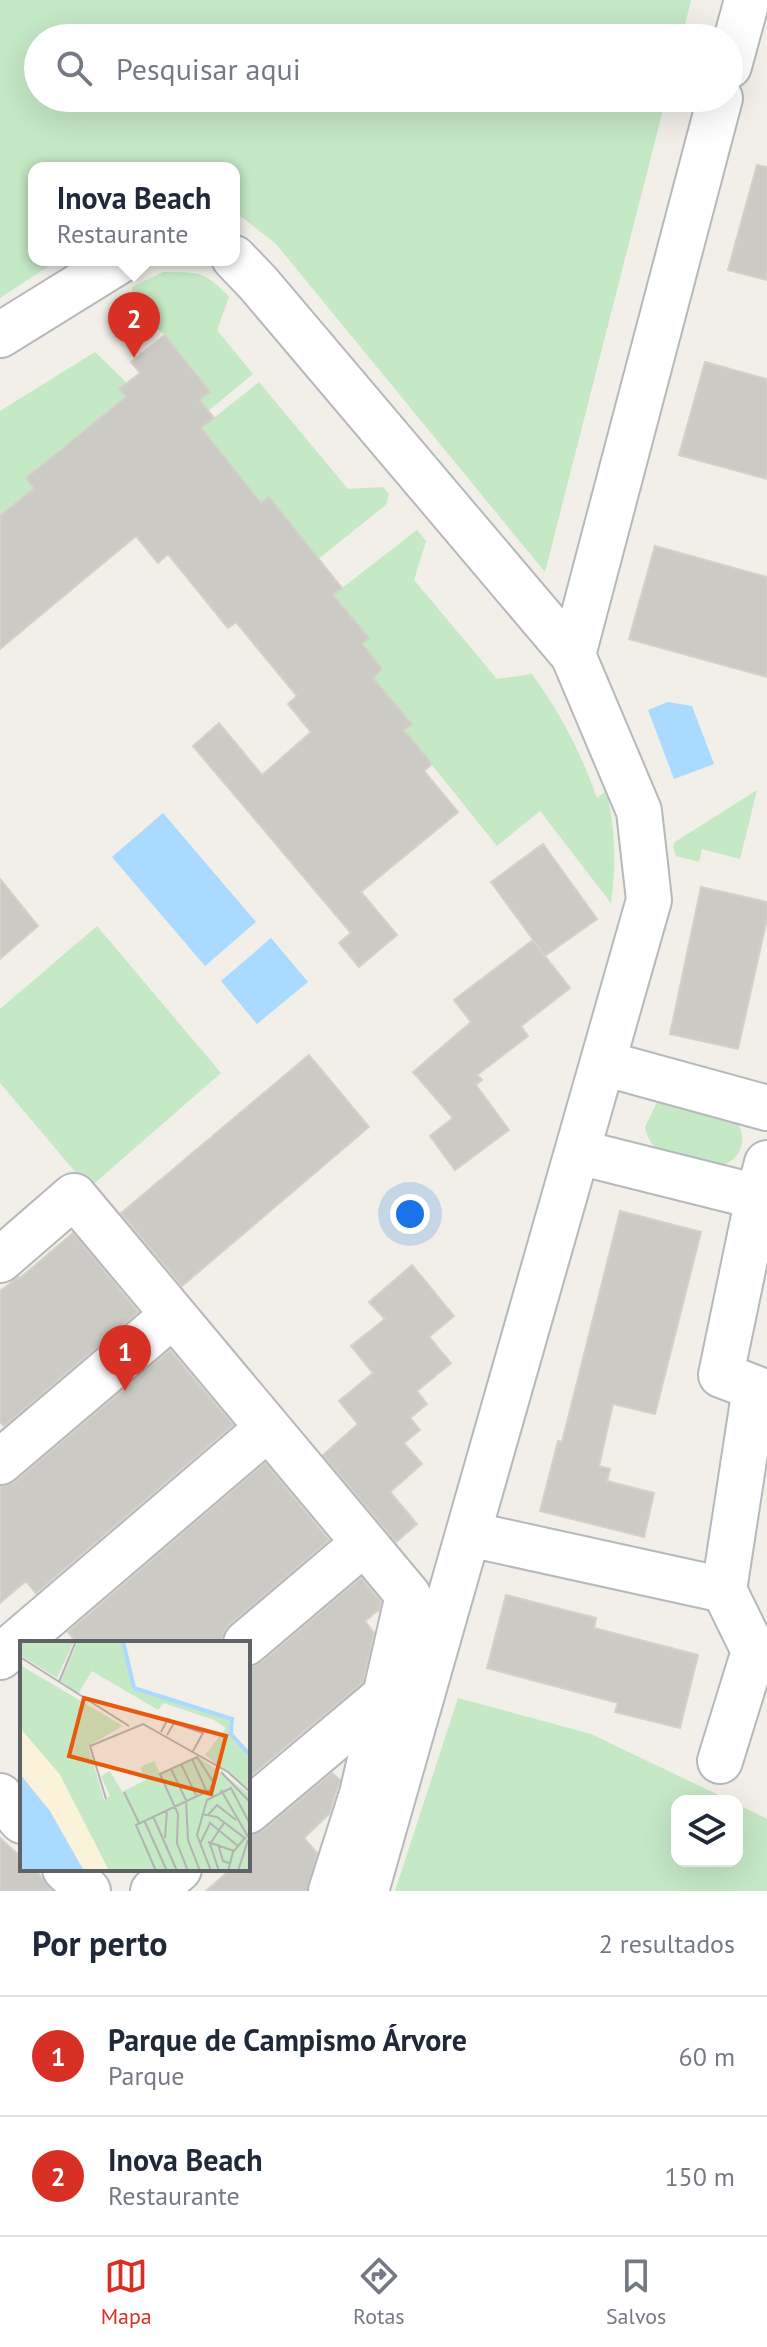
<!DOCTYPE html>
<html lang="pt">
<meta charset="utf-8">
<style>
:root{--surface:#fff;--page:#f2f2f3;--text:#1f2937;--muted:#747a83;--line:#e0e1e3;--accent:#d93025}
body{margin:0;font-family:"PT Sans",sans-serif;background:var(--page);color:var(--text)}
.controls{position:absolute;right:24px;bottom:24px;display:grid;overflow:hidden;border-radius:16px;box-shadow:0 8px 32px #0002}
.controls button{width:72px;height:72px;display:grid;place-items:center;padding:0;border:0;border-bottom:2px solid var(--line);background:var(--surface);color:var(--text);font:40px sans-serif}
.you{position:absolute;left:410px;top:1214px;width:28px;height:28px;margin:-20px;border:6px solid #fff;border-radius:50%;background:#1a73e8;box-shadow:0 0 0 12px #1a73e833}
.badge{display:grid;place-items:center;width:52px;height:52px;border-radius:50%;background:var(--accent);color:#fff;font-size:26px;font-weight:700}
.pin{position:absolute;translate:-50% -66px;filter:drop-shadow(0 2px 4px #0008)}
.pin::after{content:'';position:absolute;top:42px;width:28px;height:24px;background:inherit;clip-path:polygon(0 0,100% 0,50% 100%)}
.popup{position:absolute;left:28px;top:162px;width:212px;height:104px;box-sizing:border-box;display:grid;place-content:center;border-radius:16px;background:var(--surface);filter:drop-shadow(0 2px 6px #0005);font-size:26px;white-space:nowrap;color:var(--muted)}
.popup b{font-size:30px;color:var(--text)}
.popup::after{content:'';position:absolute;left:50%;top:100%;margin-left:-16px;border:16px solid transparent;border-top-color:var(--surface)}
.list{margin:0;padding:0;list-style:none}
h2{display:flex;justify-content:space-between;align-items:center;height:104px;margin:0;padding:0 32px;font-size:34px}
h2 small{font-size:26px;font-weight:400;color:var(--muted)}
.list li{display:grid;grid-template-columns:52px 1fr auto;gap:24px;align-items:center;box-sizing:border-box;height:120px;padding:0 32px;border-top:2px solid var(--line)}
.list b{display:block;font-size:30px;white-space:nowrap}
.list p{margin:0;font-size:26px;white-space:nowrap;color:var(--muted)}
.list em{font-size:26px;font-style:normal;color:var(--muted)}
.icon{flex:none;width:44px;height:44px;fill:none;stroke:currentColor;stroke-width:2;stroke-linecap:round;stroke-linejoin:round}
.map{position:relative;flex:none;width:767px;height:1891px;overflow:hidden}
.search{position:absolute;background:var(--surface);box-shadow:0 8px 32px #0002;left:24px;right:24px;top:24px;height:88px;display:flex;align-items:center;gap:20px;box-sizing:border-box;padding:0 28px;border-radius:44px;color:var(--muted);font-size:30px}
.sheet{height:344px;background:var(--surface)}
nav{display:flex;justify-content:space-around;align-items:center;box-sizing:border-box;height:112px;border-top:2px solid var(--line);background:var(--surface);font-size:22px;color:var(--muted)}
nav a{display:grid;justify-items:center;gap:4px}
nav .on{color:var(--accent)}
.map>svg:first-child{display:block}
.green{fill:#c5e8c5}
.water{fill:#aadaff}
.building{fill:#cccac5;stroke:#d6d1c6;stroke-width:2}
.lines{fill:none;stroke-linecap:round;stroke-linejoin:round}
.minor-casing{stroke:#b5b8bc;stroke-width:48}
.minor{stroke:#fff;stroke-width:44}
.inset-river{fill:none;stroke:#aadaff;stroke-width:4}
.inset-road{fill:none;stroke:#b3b3b1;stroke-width:2}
.view{fill:#e8590c;fill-opacity:0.15;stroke:#e8590c;stroke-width:4}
.inset-edge{fill:none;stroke:#5f6368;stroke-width:4}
</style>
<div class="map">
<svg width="767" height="1891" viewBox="0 0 767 1891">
<rect width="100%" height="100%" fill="#f1efe8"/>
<path class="green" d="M0,0h691l-9,38h-644v60h628l-121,474 -269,-328 -37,-29 -5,4v-51h-200v92h24l-58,38z
M163,272c36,0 42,-1 66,25l-12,33 36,44 -45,37 -9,-11 11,-9 -45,-56 -17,-13h-13l-3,-35z
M95,352l32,31 -7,6 13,17 -43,19 -64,52 8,11 -34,28v-105z
M259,382l89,107 35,-2 6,7 -3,11 -68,54 -49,-62 -8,6 -60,-75z
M417,530l9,11 -12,39 83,99 35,-5c28,39 49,78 65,124l9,-7c10,38 10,74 5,112l-71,-92 -43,35 -93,-116 7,-6 -38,-46 9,-9 -20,-25 7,-6 -36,-43z
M757,790l-17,69 -38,-10 -3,13 -23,-6 -3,-9 2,-5z
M97,926l124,147 -132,115 -89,-105v-74z
M670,1098c17,5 39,7 55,14 20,10 24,38 4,50 -13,8 -60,-5 -72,-14 -8,-5 -10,-13 -12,-21l12,-25z
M458,1698l133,36 140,67h-54v60h60v-57l30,15v72h-372z"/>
<path class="water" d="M668,702l24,4 22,58 -40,15 -26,-69z
M163,813l93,109 -51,44 -93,-109z
M271,938l37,44 -51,42 -36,-43z"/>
<path class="building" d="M757,165l10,2v113l-39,-10z
M165,335l45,57 -11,8 15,18 -13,10 60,75 8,-6 73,91 -9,7 36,43 -7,6 20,25 -9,9 39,46 -8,6 28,34 -8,7 34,41 -97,80 36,43 -38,32 -20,-24 12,-10 -158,-187 26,-23 43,52 49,-43 -23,-28 9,-8 -61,-74 -8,6 -60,-74 -10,9 -22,-27 -136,113v-133l34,-28 -8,-10 100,-81 -7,-8 21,-16 -9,-11z
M705,362l62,17v100l-88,-24z
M655,546l112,31v100l-138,-38z
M543,844l54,75 -52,37 25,32 -49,38 7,10 -51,39 5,5 -6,5 33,45 -54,40 -25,-34 23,-18 -40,-46 58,-50 -17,-22 79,-60 12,16 -54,-74z
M0,879l38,47 -38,33z
M701,887l66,15v17l-29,130 -68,-15z
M309,1055l60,72 -187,159 -61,-73z
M620,1211l81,21 -46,182 -42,-10 -14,62 11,3 -3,12 47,12 -10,44 -104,-26 18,-70 4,1z
M73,1233l65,79 -134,114 -4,-4v-131l19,-14 1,1z
M412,1265l42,51 -25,21 22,26 -34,28 10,13 -17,14 10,12 -16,13 18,21 -32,28 27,32 -21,18 -73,-87 35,-31 -19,-23 34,-28 -22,-27 34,-27 -16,-17z
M170,1350l63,75 -197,168 -10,-12 -26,22v-116l16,-6z
M265,1463l64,77 -99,84 -7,10 -1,9h-145l-9,-11z
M361,1578l20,24 -2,8 -14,11 9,12 -11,49 -115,96v-110l14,-6z
M506,1595l90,23 -2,10 104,27 -18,73 -65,-16 3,-9 -131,-35z
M332,1773l8,7 -11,34 -25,24 13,15 -10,38h-101l25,-22h17v-34l16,-5z
M0,1838l22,20v11h13l17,22h-52z"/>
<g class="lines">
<g class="minor-casing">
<path id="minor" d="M729,66l18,-66
M234,258l24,25 315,372 66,156 10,89 -283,991
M0,335l121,-75
M573,655l147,-557
M603,1063l164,45
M578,1152l180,45 9,-34
M0,1260l74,-64 334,399 -23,101 -137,115
M0,1462l173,-147
M469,1534l255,56 31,-202 -34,-13 37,-178
M246,1643l118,-100
M0,1657l268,-229
M720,1761l34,-110 -30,-61
M0,1796l22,25
M65,1869l23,22
M153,1891l26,-22
M331,1891l31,-97 23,-98"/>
</g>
<use href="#minor" class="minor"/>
</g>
<g transform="translate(20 1641)">
<rect width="230" height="230" fill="#f1efe8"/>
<path d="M0,0h54l-17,37 -37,-23zM58,0h43l12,48 97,30v16l20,21v34l-45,-35 21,-27 -12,-8 -50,-17 -6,7 -66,-39 -14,23 -17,-13zM0,24l103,61 -35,20 16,54 6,-4 -9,-20 9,-5 12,21 24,-12 -6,-13 14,-6 6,12 37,-17 53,38v77h-141l-49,-96 -40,-47z" fill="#c5e8c5"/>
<path d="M0,87l40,47 49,96h-25l-64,-97z" fill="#fbf3d9"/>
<path d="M0,133l30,37 34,60h-64z" fill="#aadaff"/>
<path class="inset-river" d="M103,0l11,47M114,47l98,31 -1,15 19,21"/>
<path class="inset-road" d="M0,16l109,69M39,41l17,-41M154,82l29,10 -10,18M141,91l7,-13 6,4 -7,12M172,118l14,31M161,123l15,31M151,128l15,31 2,40 12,31M201,131l29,30M201,149l29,50M104,151l15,31M86,158l-16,-53 53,-22 85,48 22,20M182,173l15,3 29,22M188,174l9,-10 19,15M133,175l24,55M124,179l23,51M145,197l2,-28M188,201l26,9M180,203l10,-21 28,23M198,203l5,17 6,2M136,230l-20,-46 76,-36M168,230l-11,-28 1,-29 -18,-40 37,-17 17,26 -4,5M191,230l-14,-36 10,-35 24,-12 19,36M199,230l-9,-27 14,-21M208,230l5,-19 11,-13M218,230l10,-31"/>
<path class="view" d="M64,57l142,38 -15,58 -142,-38z"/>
<rect width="230" height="230" class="inset-edge"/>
</g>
</svg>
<div class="controls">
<button><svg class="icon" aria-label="layers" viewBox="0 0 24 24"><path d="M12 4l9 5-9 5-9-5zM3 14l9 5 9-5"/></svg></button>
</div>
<div class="you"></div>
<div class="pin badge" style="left:125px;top:1391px">1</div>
<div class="pin badge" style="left:134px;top:358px">2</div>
<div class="popup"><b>Inova Beach</b>Restaurante</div>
<div class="search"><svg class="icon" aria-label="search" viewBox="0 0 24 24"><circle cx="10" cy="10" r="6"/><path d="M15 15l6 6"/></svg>Pesquisar aqui</div>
</div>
<section class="sheet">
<h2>Por perto<small>2 resultados</small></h2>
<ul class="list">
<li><span class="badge">1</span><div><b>Parque de Campismo Árvore</b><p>Parque</p></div><em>60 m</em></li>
<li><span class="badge">2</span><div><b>Inova Beach</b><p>Restaurante</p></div><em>150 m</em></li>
</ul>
</section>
<nav>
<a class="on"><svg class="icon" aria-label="map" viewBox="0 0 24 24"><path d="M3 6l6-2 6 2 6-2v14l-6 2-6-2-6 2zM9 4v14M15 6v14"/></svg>Mapa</a>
<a><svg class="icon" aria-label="directions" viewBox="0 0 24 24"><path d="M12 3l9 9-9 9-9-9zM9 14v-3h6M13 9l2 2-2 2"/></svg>Rotas</a>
<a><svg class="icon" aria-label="saved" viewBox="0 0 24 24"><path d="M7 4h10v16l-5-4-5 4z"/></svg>Salvos</a>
</nav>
